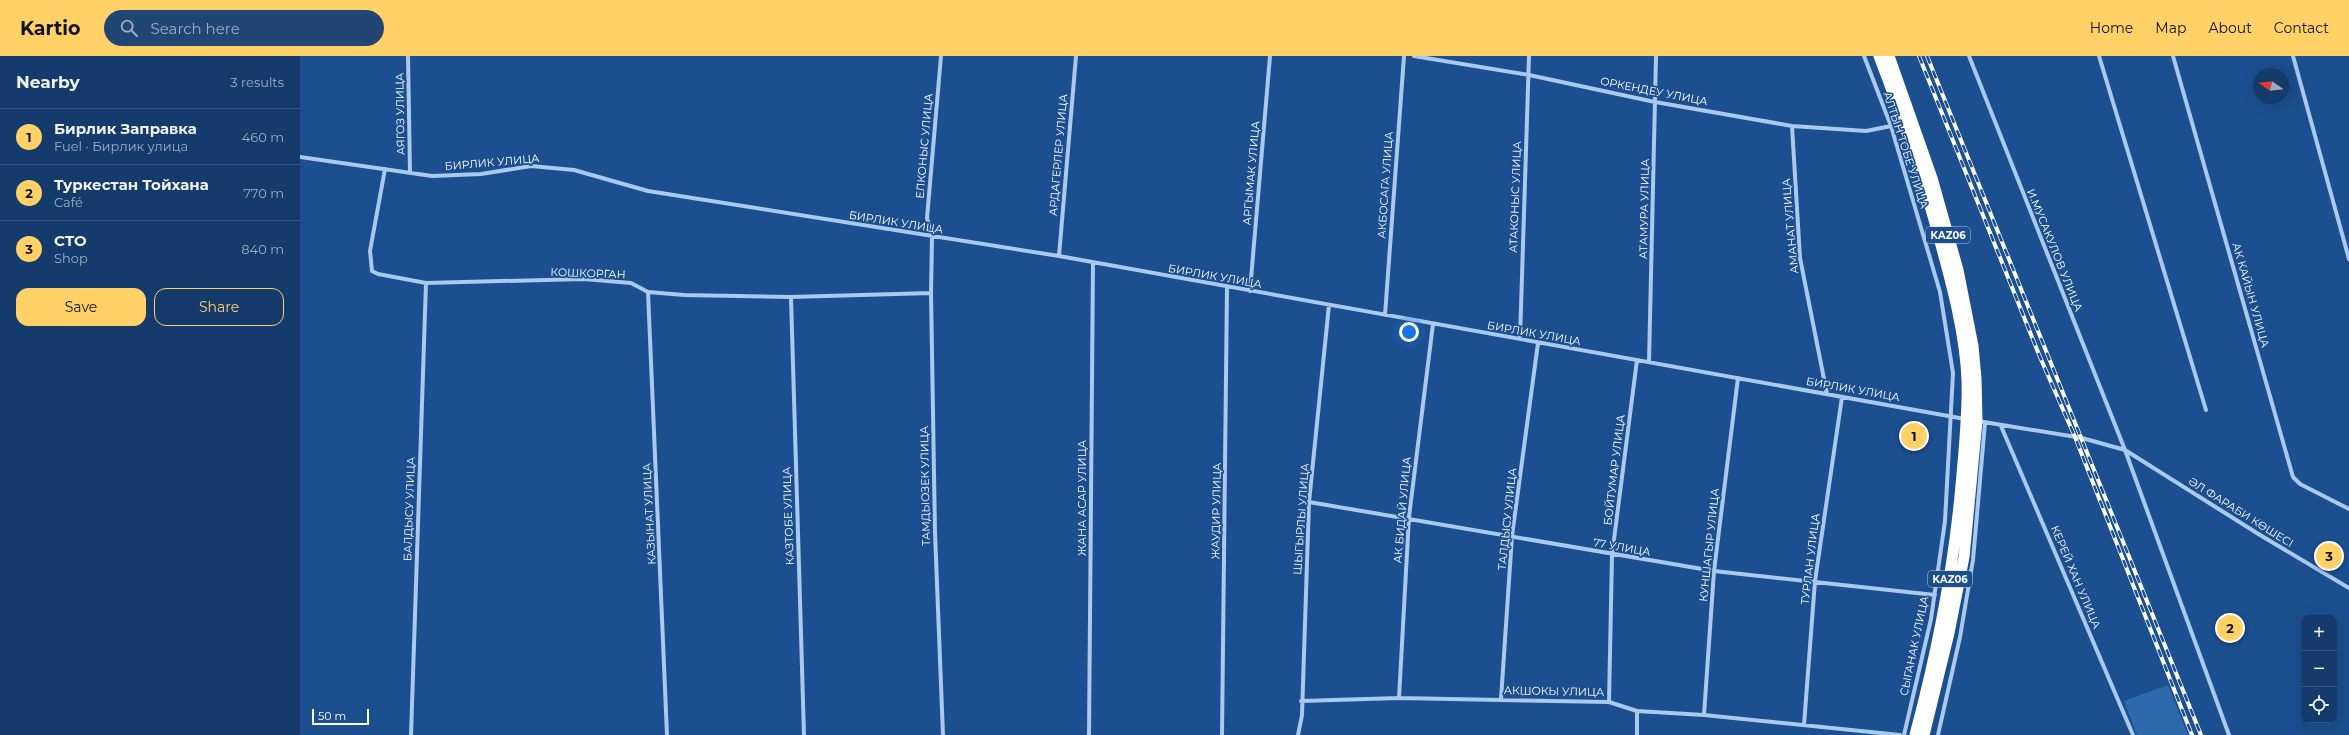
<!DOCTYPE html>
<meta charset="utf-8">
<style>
:root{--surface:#143b6b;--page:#214673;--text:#f1f3f6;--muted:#9dadc1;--line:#33557e;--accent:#ffd166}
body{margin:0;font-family:Montserrat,sans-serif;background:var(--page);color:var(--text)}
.controls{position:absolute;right:12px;bottom:12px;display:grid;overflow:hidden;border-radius:8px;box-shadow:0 4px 16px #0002}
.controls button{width:36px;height:36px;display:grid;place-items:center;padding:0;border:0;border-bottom:1px solid var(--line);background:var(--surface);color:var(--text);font:20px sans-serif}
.compass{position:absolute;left:1953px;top:12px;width:36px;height:36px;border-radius:50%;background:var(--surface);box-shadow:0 4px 16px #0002;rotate:284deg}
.scale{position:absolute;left:12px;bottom:10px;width:57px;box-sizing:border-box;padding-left:4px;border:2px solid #fff;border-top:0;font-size:11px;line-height:14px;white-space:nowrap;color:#fff;-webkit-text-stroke:3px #1b4f8f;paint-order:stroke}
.you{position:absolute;left:1109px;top:276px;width:14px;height:14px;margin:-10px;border:3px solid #fff;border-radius:50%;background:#1a73e8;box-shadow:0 0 0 6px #1a73e833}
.badge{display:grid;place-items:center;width:26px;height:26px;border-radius:50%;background:var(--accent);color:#111;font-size:13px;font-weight:700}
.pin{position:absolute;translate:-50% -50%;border:2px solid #fff;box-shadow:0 1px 4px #0006}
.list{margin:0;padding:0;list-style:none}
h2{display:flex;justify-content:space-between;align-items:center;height:52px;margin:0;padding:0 16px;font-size:17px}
h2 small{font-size:13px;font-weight:400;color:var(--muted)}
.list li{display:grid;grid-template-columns:26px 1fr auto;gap:12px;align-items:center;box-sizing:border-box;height:56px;padding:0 16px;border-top:1px solid var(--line)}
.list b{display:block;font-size:15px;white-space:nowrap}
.list p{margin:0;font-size:13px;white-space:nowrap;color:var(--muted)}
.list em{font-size:13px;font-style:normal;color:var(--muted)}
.actions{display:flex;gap:8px;padding:12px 16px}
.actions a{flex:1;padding:9px 0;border:1px solid var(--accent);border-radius:12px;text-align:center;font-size:14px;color:var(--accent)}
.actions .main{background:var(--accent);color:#111}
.icon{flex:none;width:22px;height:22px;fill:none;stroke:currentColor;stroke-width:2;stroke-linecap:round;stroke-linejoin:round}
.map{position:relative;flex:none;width:2049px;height:679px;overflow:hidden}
header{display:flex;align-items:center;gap:24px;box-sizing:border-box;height:56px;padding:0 20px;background:var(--accent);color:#111}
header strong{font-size:19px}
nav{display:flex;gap:22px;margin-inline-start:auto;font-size:14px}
.search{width:280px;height:36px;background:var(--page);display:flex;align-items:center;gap:10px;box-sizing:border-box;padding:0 14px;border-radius:22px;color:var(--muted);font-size:15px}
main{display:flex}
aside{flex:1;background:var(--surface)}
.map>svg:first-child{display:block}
.green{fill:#2e69ad}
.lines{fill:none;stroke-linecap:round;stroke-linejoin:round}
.street{stroke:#a9c9ee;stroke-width:4}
.highway{stroke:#fff;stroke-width:11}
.rail-casing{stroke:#fff;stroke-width:4}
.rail{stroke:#1b4f8f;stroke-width:2.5;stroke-dasharray:8;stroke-linecap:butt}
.labels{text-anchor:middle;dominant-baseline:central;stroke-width:3.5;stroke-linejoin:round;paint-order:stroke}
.shield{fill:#1b4f8f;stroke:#bbcadd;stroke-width:1}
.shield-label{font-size:10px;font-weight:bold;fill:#fff}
.street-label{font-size:11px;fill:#fff;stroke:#1b4f8f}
</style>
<header>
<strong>Kartio</strong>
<div class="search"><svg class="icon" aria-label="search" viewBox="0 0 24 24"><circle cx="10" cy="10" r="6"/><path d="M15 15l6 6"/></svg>Search here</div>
<nav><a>Home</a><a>Map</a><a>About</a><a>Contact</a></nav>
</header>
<main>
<aside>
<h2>Nearby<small>3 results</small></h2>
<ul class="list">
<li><span class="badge">1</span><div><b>Бирлик Заправка</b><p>Fuel · Бирлик улица</p></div><em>460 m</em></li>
<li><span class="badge">2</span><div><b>Туркестан Тойхана</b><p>Café</p></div><em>770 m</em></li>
<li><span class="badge">3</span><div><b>СТО</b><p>Shop</p></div><em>840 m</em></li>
</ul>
<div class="actions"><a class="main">Save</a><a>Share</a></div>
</aside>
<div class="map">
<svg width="2049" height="679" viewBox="0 0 2049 679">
<rect width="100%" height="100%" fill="#1b4f8f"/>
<path class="green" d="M1868,629l20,50h-51l-13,-34z"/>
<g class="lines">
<path class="street" d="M108,0l2,116
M641,0l-14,162 5,19 -1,56 4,240 8,202
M1114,0l115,19 126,27 137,24 74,5 25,-5
M1564,0l27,70 49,166 13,81 -8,148 -14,98 -27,116
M1669,0l156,394 104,285
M1799,0l107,354
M1873,0l120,421 7,7 49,25
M1993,0l56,203
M1492,70l8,132 27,136
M0,101l132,19 49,-2 50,-8 43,4 74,21 411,65 906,163
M85,113l-15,82 2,20 6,3 48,9 158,-4 47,4 17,9 36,3 107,2 140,-4
M759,200l17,-200
M950,235l20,-235
M348,236l19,443
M491,241l13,438
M1085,259l19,-259
M1220,283l9,-283
M1349,306l7,-306
M1678,365l104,17 43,12 135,85 89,53
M1701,370l132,309
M1009,446l405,69 221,24
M1099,642l10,-181 24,-193
M1201,643l11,-163 26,-193
M1001,645l98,-3 210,4 28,9 67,4 196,20
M1309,646l3,-147 25,-195
M1337,655v24
M1404,659l10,-144 24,-193
M1504,669l11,-144 27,-184
M111,679l15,-452
M789,679l4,-473
M922,679l5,-448
M998,679l4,-20 7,-213 20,-197
M1638,679l22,-98 13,-77 12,-137"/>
<path class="highway" d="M1579,0c24,62 45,125 62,189 12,44 24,89 26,134 1,32 -2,63 -5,95 -7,88 -24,175 -47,261
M1589,0l43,122 26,92 15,76 3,33 1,42 -13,136 -15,76 -25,102"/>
<g class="rail-casing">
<path id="rail" d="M1619,0l121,301 35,80 117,298
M1627,0l274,679"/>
</g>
<use href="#rail" class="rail"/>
</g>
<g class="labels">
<g class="shield">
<rect x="1626" y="171" width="44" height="16" rx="3"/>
<rect x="1628" y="515" width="44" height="16" rx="3"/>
</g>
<g class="shield-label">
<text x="1648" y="179">KАZ06</text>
<text x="1650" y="523">KАZ06</text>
</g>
<g class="street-label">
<text transform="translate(1354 35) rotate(11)">ОРКЕНДЕУ УЛИЦА</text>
<text transform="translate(100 58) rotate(-91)">АЯГОЗ УЛИЦА</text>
<text transform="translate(624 90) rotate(-85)">ЕЛКОНЫС УЛИЦА</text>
<text transform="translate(1606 94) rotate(72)">АЛТЫН ТОБЕ УЛИЦА</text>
<text transform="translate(758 99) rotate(-85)">АРДАГЕРЛЕР УЛИЦА</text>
<text transform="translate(192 106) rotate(-5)">БИРЛИК УЛИЦА</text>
<text transform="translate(951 117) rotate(-85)">АРГЫМАК УЛИЦА</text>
<text transform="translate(1085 129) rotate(-86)">АКБОСАГА УЛИЦА</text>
<text transform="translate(1215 141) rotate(-88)">АТАКОНЫС УЛИЦА</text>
<text transform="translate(1344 153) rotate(-89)">АТАМУРА УЛИЦА</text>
<text transform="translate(596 166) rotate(9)">БИРЛИК УЛИЦА</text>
<text transform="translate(1490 170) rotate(-95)">АМАНАТ УЛИЦА</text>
<text transform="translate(1755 194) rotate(68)">И.МУСАКУЛОВ УЛИЦА</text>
<text transform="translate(288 217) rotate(2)">КОШКОРГАН</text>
<text transform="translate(915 220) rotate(10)">БИРЛИК УЛИЦА</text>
<text transform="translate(1951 239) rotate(74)">АК КАЙЫН УЛИЦА</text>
<text transform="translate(1234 277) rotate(10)">БИРЛИК УЛИЦА</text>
<text transform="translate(1553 333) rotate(10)">БИРЛИК УЛИЦА</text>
<text transform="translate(1314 414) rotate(-83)">БОЙТУМАР УЛИЦА</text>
<text transform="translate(625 430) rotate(-91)">ТАМДЫОЗЕК УЛИЦА</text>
<text transform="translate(782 442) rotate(-90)">ЖАНА АСАР УЛИЦА</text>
<text transform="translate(109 453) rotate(-88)">БАЛДЫСУ УЛИЦА</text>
<text transform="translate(1102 454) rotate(-85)">АК БИДАЙ УЛИЦА</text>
<text transform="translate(916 455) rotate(-89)">ЖАУДИР УЛИЦА</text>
<text transform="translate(1941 456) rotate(32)">ӘЛ ФАРАБИ КӨШЕСІ</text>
<text transform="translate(349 458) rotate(-93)">КАЗЫНАТ УЛИЦА</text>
<text transform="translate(488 460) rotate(-92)">КАЗТОБЕ УЛИЦА</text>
<text transform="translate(1001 463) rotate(-86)">ШЫГЫРЛЫ УЛИЦА</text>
<text transform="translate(1207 463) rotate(-84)">ТАЛДЫСУ УЛИЦА</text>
<text transform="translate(1409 489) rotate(-84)">КУНШАГЫР УЛИЦА</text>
<text transform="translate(1322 491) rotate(10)">77 УЛИЦА</text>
<text transform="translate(1510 503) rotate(-83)">ТУРЛАН УЛИЦА</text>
<text transform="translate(1776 521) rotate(67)">КЕРЕЙ ХАН УЛИЦА</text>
<text transform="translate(1614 590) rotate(-78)">СЫГАНАК УЛИЦА</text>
<text transform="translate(1254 635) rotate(1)">АКШОКЫ УЛИЦА</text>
</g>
</g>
</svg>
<div class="controls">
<button>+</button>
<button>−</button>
<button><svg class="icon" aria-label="locate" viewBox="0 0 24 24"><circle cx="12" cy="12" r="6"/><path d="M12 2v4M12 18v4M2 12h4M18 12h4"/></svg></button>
</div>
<svg class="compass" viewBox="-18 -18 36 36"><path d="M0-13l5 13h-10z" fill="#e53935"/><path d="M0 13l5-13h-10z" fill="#9dadc1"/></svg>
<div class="scale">50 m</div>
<div class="you"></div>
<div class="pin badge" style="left:1614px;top:380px">1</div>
<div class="pin badge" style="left:1930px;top:572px">2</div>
<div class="pin badge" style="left:2029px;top:500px">3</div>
</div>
</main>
